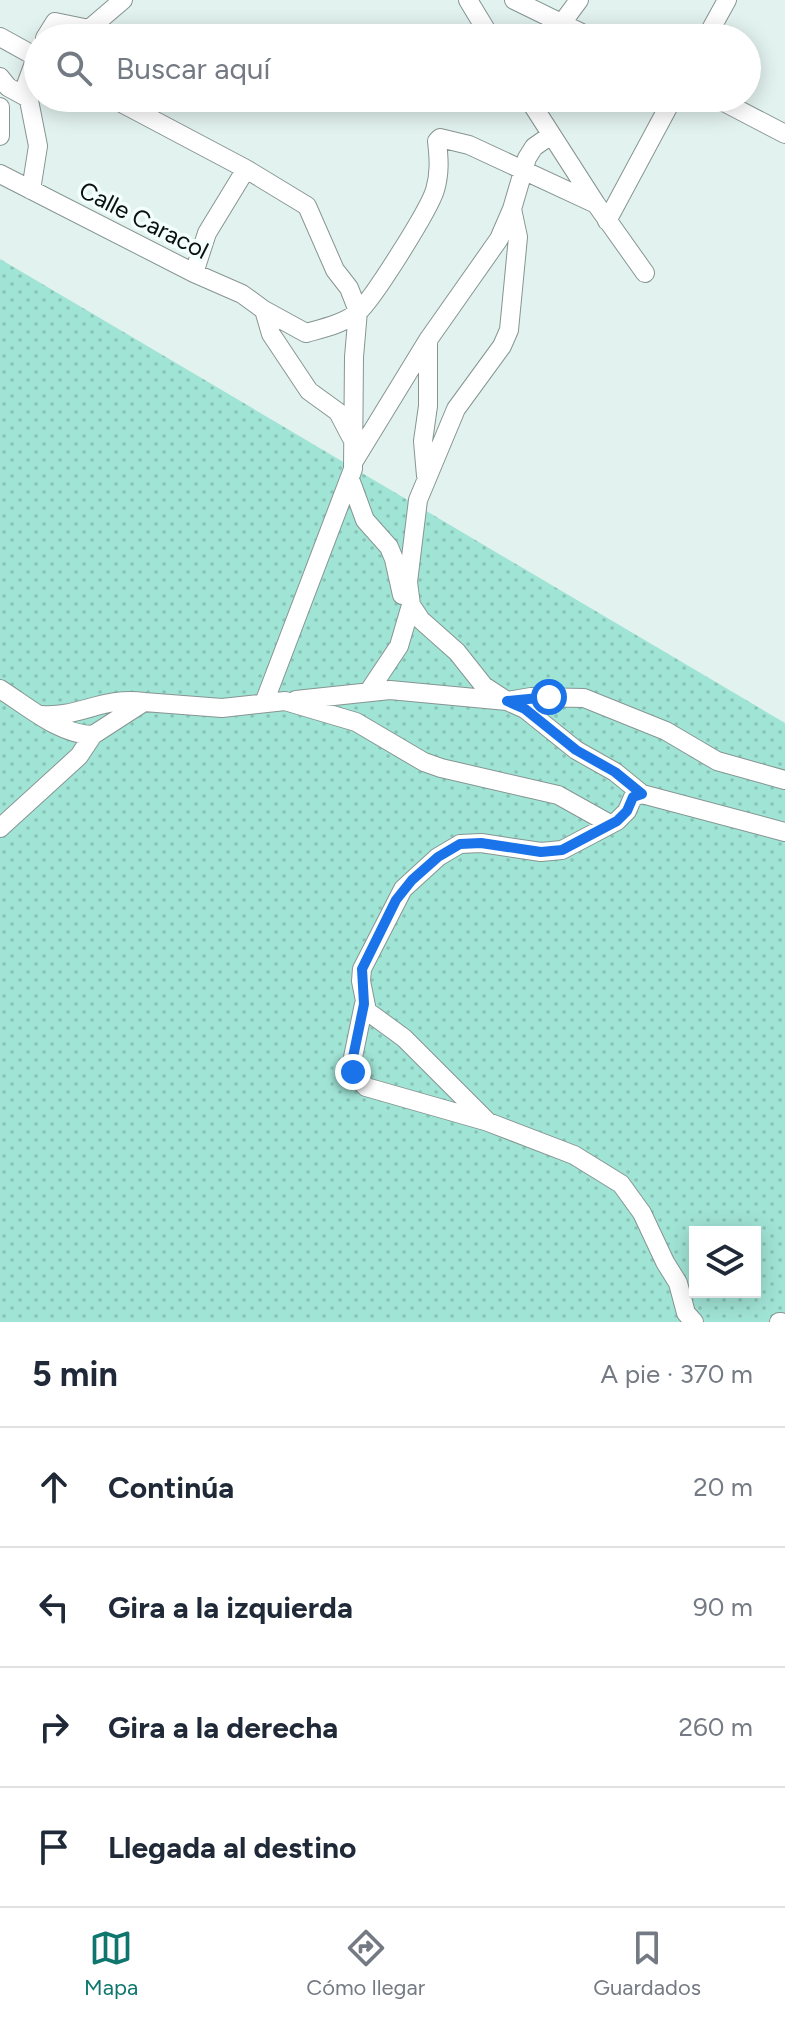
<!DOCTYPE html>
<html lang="es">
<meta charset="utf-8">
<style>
:root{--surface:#fff;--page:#f6f6f7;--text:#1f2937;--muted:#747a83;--line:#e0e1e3;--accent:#0f766e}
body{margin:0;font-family:Figtree,sans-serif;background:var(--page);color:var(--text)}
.controls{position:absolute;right:24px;bottom:24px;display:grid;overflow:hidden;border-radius:0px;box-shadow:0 4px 20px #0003}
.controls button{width:72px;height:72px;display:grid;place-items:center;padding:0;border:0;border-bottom:2px solid var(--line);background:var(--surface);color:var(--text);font:40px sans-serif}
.stop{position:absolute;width:24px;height:24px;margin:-18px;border:6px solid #1a73e8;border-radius:50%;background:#fff}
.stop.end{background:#1a73e8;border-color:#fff;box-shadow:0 2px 8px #0008}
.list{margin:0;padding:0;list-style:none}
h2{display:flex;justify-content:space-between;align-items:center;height:104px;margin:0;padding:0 32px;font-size:34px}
h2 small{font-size:26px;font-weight:400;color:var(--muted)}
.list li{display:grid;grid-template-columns:52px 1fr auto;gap:24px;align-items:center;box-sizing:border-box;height:120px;padding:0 32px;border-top:2px solid var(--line)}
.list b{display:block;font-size:30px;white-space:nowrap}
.list em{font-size:26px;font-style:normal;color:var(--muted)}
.icon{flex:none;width:44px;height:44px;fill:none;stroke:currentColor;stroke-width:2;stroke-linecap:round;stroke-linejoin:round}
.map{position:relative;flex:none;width:785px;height:1322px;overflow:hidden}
.search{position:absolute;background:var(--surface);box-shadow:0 4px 20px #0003;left:24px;right:24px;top:24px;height:88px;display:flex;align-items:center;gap:20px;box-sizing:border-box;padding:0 28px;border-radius:44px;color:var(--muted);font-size:30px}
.sheet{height:584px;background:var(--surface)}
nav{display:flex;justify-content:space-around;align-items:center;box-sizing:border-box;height:112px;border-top:2px solid var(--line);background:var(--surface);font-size:22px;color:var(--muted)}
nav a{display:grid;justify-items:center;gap:4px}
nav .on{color:var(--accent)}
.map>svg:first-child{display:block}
.park{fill:url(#park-dots);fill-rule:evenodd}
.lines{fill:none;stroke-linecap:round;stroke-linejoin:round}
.minor-casing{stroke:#869592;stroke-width:20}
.minor{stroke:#fff;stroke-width:18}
.route{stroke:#1a73e8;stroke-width:10}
.labels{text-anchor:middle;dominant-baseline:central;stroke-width:7;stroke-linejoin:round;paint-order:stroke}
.street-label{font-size:24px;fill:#0a100e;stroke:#f2fffc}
</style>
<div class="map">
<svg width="785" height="1322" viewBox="0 0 785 1322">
<defs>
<pattern id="park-dots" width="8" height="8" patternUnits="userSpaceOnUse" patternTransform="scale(2)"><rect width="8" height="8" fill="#a0e4d6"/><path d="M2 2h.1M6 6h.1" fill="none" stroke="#88c3b6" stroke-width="1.8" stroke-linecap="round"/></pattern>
</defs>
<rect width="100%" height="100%" fill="#e2f2ee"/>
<path class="park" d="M0,259l785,464v599h-785zM695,1232h60v60h-60z"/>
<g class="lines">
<g class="minor-casing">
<path id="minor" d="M468,0l23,38
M514,0l78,38
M562,23l17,-23
M0,37l38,21
M45,38l10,-16 34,7 34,-29
M706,38l21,-38
M0,77l8,10 20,11
M112,98l134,71 61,37 28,64 14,18 9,23 -4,46 -1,112 -89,234
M528,98l68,106 49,69
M716,98l69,36
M0,107v29
M0,174l194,99 48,21 22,16 42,23c18,-5 37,-9 52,-21 15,-13 71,-102 77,-122 5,-17 4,-31 2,-49l3,-3 29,7 127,59
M31,190l7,-44 -12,-61 12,-33
M512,209l6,28 -9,93 -7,16 -46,63 -38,91 -10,82 3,23 10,15 36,32 27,34 23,15 18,8 51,41 39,22 27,22
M607,221l66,-123
M194,273l13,-40 39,-64
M264,310l7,24 38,57 29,21 13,25
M354,461l74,-121 71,-101 13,-30 15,-51 7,-11 17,-12
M426,476l-3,-35 5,-35v-66
M350,479l15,41 24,27 5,12 8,36
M0,689c27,17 60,46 93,46
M369,691l30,-45 12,-41
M296,700l94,-10 117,11 24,-4 53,1 82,33 51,30 68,19
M42,715c36,3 62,-19 102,-13
M0,828l79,-72 14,-21 51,-33 78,6 63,-7 71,21 68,40 17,6 117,27 52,29
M364,1004l-12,58 1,10 13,15 119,34
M694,1322l-8,-9 -8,-30 -13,-21 -23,-49 -21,-29 -47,-29 -86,-33 -84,-84 -37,-27 -6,-30 1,-12 41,-80 35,-32 22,-13 21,-1 60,9 21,-2 55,-29 10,-10 6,-14 9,-3 143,38
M779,1322h2"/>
</g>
<use href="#minor" class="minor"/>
</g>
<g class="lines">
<path class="route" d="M353,1072l-1,-10 12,-58 -2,-35 34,-69 16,-20 26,-23 22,-13 21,-1 60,9 21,-2 55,-29 10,-10 6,-14 9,-3 -27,-22 -39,-22 -51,-41 -18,-8 42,-4"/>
</g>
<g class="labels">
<g class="street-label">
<text transform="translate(144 220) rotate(27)">Calle Caracol</text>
</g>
</g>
</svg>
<div class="controls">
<button><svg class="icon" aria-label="layers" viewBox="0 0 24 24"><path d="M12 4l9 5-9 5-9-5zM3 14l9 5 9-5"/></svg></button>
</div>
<div class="stop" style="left:549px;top:697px"></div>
<div class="stop end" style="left:353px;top:1072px"></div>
<div class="search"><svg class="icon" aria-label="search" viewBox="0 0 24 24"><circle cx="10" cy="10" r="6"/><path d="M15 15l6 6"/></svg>Buscar aquí</div>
</div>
<section class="sheet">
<h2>5 min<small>A pie · 370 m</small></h2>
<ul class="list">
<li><svg class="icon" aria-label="ahead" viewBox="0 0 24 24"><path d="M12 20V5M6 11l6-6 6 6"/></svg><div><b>Continúa</b></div><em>20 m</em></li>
<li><svg class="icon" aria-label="left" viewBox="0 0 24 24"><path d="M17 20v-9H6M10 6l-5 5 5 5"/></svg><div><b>Gira a la izquierda</b></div><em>90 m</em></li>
<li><svg class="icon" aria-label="right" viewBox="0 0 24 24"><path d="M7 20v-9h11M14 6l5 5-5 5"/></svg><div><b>Gira a la derecha</b></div><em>260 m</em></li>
<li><svg class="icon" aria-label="arrive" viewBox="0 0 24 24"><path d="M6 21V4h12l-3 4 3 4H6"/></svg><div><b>Llegada al destino</b></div></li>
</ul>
</section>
<nav>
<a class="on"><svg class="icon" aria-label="map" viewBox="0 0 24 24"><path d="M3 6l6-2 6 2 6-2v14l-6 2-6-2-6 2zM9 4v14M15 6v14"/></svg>Mapa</a>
<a><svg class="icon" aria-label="directions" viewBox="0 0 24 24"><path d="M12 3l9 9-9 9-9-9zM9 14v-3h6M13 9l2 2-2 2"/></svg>Cómo llegar</a>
<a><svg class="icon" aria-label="saved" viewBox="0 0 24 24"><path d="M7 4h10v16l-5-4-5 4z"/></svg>Guardados</a>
</nav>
